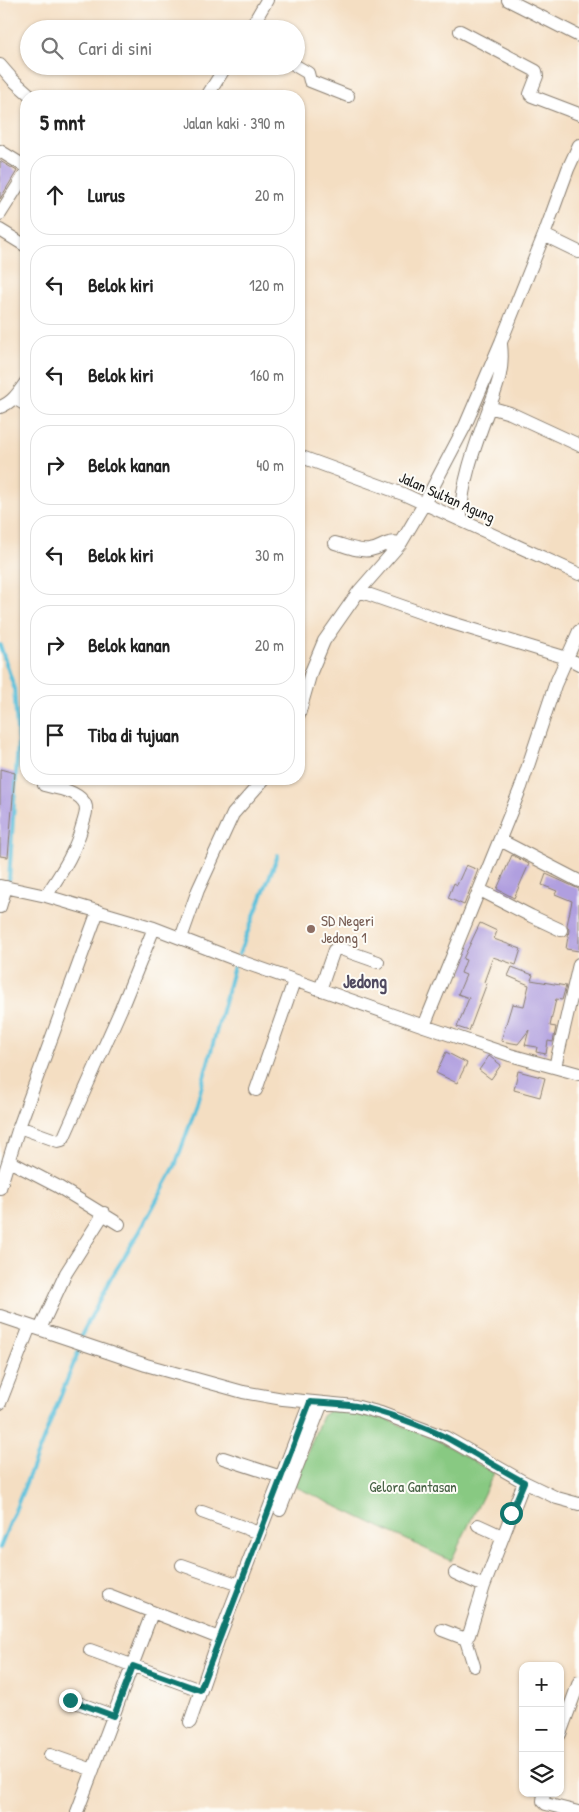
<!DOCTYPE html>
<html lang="id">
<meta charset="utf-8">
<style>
:root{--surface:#fff;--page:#f2f2f2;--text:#222;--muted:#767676;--line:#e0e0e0}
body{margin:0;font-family:"Patrick Hand",sans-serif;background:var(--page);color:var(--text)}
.controls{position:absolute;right:15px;bottom:15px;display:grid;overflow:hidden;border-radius:10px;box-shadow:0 1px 4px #0004}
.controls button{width:45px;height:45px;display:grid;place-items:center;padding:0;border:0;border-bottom:1px solid var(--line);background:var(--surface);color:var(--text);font:25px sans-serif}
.stop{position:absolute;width:15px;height:15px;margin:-11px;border:4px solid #0f766e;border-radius:50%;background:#fff}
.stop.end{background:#0f766e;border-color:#fff;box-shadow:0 1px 5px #0008}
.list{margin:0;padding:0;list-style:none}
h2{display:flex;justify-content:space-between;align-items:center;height:65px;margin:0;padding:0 20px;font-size:21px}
h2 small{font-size:16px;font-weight:400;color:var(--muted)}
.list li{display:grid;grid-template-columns:32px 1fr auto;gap:15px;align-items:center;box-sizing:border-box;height:80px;margin:0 10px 10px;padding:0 10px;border:1px solid var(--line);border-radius:20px}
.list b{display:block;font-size:19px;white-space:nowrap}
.list em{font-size:16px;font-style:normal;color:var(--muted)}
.icon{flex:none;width:28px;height:28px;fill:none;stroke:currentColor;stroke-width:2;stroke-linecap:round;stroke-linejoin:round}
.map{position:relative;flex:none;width:579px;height:1812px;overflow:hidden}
.search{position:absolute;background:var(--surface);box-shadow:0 1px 4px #0004;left:20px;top:20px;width:285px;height:55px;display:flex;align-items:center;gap:12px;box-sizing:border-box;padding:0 18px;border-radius:28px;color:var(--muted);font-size:19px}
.panel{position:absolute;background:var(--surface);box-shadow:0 1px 4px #0004;left:20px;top:90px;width:285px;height:695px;border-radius:20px}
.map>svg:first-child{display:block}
.green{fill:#88c982;stroke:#52724f}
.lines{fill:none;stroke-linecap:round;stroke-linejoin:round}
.stream{stroke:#5dc1db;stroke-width:4}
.building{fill:#b09fdf}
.minor-casing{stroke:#887d6f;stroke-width:14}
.minor{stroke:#fff;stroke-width:12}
.route{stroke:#0f766e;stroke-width:6}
.education-dot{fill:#8d6e63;stroke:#fdfcf7;stroke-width:2}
.labels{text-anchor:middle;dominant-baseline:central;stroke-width:4;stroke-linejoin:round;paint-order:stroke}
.street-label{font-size:15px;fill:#1c1c1c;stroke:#fdfcf7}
.education-label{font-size:15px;fill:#785e54;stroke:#fdfcf7;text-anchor:start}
.park-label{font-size:15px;fill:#476145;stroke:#fdfcf7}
.quarter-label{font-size:18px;font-weight:bold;fill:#504a60;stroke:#fdfcf7}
</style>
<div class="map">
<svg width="579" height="1812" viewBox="0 0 579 1812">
<rect width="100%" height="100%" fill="#fdfcf7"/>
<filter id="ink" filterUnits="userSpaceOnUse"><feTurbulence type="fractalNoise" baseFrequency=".02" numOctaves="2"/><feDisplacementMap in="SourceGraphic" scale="10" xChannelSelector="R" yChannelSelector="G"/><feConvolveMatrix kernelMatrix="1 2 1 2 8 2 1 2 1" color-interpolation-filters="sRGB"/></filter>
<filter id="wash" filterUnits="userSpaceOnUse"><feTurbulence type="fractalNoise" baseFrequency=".0096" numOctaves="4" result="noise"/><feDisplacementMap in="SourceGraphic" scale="20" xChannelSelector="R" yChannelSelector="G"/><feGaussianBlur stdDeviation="1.12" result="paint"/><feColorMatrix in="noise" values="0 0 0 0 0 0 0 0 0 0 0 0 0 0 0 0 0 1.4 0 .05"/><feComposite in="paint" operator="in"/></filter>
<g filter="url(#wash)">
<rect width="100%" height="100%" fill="#f4dec2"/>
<path class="green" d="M330,1410l56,9 51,21 57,33 -43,88 -157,-75 28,-70z"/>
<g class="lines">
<path class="stream" d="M0,645l14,42 4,56 -9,137
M239,954l39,-99
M81,1336l30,-58 29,-47 35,-65 21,-59 38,-141
M0,1548l79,-198"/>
</g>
<g id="blocks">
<path class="building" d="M0,161l17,10 -17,28z
M0,769l15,4 -7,84 -8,-1z
M512,855l17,9 -15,34 -17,-9z
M466,865l12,5 -14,35 -16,-7 6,-15 3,2z
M546,874l33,15v62l-13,-2 3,-19 -2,-5 5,-24 -17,-7 2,-3 -15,-6z
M480,923l17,8 -3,8 27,10 -5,16 -23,-8 -9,25 3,1 -18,48 -12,-4 12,-29 -11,-4 8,-19 -5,-2 5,-13 -3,-1z
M512,967l21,8 -2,5 35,6 -4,14 -6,-1 -6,27 6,1 -3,15 -5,-1 -2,13 -10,-2 1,-5 -12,-2 4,-15 -11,14 -17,-3 11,-37 12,2 5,-21 -21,-9z
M446,1052l21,11 -10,20 -21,-10z
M489,1056l12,9 -10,14 -12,-9z
M518,1071l27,7 -5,19 -26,-7z"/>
</g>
</g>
<g filter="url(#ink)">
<use href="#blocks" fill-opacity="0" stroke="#887d6f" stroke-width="1"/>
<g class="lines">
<g class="minor-casing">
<path id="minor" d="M508,0l71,36
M250,29l17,-29
M460,31l76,40 1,5 -7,18 2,2 47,18
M0,65l13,15 18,16
M296,66l12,7 2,8 38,15
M207,96l19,-30
M0,151l26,16
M0,214l26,-41
M0,230l26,16
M544,235l35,17
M14,398l12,7
M0,407c12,-4 19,-15 26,-25
M489,407l21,6 69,32
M299,456l104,38 176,80
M461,520c-1,-36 16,-79 28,-112 9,-24 15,-38 12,-64
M335,543c11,3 24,9 35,7 14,-2 14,-10 31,-7
M359,591l80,28 128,39 12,6
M299,714l12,-42 13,-31 35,-50 42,-48 23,-39 41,-78 36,-84 43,-107 24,-66 11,-24
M44,785c11,3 31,5 39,16 6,6 2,15 0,22 -8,30 -20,47 -37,73
M500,840l79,41
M0,886l46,10 108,32 83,32 187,66 86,29 69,19
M480,890l51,26 30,14
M0,907l6,-20
M181,938l17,-48 35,-76 31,-35
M320,990l14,-40 4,-2 40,14
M424,1026l97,-239 34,-102 24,-54
M555,1067l24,-103
M256,1090l38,-109
M19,1127l39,14 4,-1 2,-3 57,-128 33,-81
M9,1161l48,25 62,38
M0,1188l19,-61 79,-216
M0,1316l146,49 97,27 40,7 72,7 26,7 64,24 79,45 33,16 22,6
M40,1329l26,-56 38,-60
M0,1403l30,-77
M223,1458l58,19
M280,1510l42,-107
M202,1512l57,21
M478,1525l24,11
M182,1565l57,20
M455,1573l29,13
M109,1595l110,43
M442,1630l21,8 6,-3 15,-49 40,-104
M465,1637l9,29
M90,1650l110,40
M70,1700l44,16
M190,1722l29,-84 91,-236
M560,1734l19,-52
M50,1755l43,15
M544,1793l-1,8 3,3 32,8
M77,1812l75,-199"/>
</g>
<use href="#minor" class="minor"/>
</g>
</g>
<g class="lines" filter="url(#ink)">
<path class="route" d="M70,1700l44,16 19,-50 67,24 110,-288c15,1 31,1 46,4 29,6 65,19 91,32 26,14 51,30 77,44l-13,31"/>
</g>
<circle class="education-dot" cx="311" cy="929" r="5"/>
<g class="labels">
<g class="street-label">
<text transform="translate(447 497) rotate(24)">Jalan Sultan Agung</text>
</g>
<g class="education-label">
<text x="321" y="920">SD Negeri<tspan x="321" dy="17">Jedong 1</tspan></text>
</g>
<g class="park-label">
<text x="413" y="1486">Gelora Gantasan</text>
</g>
<g class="quarter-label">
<text x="365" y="981">Jedong</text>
</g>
</g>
</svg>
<div class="controls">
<button>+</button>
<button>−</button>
<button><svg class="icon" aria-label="layers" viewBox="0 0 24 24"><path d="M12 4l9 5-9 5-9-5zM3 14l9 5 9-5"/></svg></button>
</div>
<div class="stop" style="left:511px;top:1513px"></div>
<div class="stop end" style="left:70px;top:1700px"></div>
<div class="search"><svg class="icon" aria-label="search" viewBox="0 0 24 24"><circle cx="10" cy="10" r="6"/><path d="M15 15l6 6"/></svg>Cari di sini</div>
<section class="panel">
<h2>5 mnt<small>Jalan kaki · 390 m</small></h2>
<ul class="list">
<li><svg class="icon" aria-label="ahead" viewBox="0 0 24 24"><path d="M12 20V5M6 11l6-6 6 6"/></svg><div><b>Lurus</b></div><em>20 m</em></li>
<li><svg class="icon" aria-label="left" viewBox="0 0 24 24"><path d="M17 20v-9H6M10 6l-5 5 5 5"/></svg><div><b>Belok kiri</b></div><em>120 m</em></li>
<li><svg class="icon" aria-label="left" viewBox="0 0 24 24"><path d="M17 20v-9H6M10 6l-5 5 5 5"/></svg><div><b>Belok kiri</b></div><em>160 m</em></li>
<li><svg class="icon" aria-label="right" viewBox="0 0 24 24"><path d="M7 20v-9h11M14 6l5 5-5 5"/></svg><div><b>Belok kanan</b></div><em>40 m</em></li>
<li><svg class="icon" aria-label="left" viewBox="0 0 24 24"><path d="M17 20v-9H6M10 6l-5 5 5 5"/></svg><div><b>Belok kiri</b></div><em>30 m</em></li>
<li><svg class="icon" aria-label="right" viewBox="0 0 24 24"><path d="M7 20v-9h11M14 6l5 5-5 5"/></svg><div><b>Belok kanan</b></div><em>20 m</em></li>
<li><svg class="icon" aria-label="arrive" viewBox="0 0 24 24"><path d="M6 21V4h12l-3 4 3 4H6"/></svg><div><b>Tiba di tujuan</b></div></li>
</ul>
</section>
</div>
